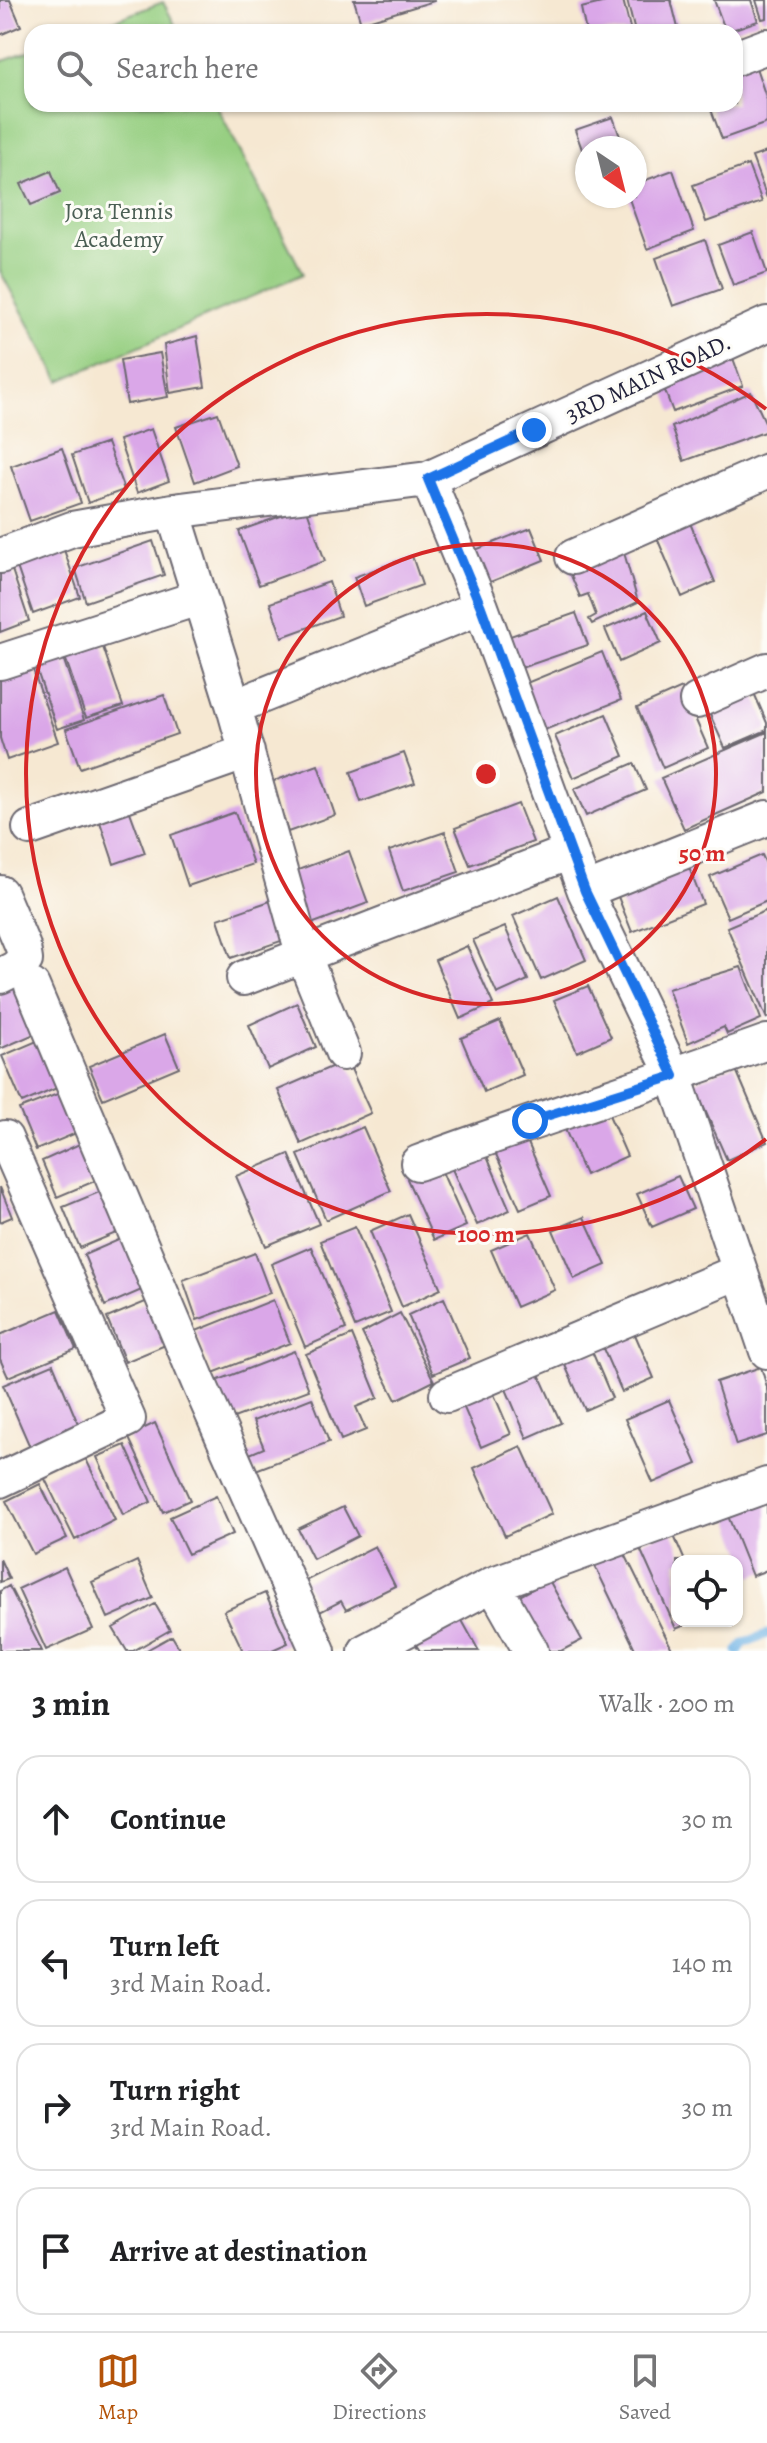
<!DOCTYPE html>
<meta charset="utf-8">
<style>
:root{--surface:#fff;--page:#f6f6f6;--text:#202124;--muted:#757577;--line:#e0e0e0;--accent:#b45309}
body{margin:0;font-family:Alegreya,serif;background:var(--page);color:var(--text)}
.controls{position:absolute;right:24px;bottom:24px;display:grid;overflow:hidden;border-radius:16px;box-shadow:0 2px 6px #0004}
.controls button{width:72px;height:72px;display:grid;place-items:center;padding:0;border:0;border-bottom:2px solid var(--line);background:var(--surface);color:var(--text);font:40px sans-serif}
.compass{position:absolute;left:575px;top:136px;width:72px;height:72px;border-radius:50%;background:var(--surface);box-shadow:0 2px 6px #0004;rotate:145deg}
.stop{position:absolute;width:24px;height:24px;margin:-18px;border:6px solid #1a73e8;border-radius:50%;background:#fff}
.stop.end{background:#1a73e8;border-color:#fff;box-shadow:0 2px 8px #0008}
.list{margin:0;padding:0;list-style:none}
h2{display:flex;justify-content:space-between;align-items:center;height:104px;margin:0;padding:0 32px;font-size:34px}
h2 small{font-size:26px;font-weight:400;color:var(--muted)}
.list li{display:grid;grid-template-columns:52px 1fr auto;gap:24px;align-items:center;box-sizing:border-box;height:128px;margin:0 16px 16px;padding:0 16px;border:2px solid var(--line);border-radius:24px}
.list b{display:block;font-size:30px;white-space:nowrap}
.list p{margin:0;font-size:26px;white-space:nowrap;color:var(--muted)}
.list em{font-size:26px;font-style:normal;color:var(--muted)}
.icon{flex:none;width:44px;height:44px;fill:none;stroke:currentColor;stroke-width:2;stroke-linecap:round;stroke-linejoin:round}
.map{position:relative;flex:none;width:767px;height:1651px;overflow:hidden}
.search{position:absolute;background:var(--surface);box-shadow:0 2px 6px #0004;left:24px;right:24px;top:24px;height:88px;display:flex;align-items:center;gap:20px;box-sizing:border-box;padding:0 28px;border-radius:24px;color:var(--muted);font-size:30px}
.sheet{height:680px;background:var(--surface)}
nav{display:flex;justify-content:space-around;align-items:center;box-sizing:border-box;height:112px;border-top:2px solid var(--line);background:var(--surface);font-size:22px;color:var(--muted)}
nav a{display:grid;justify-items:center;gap:4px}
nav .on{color:var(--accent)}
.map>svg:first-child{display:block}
.green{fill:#97cf82;stroke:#5c785e;stroke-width:2}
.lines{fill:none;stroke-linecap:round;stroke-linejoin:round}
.stream{stroke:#6fb3e5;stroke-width:9}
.building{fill:#daa7e8}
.minor-casing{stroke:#6c6770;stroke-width:38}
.minor{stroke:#fff;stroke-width:34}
.route{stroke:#1a73e8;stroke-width:10}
.ring{fill:none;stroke:#d62828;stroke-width:4}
.labels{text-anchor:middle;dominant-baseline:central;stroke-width:6;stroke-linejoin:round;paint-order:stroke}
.park-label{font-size:24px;fill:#4b5f54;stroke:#fdfcf7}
.street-label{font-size:24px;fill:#22223b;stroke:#fdfcf7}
.centre{fill:#d62828;stroke:#fdfcf7;stroke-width:4}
.ring-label{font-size:24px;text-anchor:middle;font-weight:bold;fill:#d62828;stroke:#fdfcf7;stroke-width:6;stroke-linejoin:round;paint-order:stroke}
</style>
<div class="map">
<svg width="767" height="1651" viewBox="0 0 767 1651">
<rect width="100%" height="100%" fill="#fdfcf7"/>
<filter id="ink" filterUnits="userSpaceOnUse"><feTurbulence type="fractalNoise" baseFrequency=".0125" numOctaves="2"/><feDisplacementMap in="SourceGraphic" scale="16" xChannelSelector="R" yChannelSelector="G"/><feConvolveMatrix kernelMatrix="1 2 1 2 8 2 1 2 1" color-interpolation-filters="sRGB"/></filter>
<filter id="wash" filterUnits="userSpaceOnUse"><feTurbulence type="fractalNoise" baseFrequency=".006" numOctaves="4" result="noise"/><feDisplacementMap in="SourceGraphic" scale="32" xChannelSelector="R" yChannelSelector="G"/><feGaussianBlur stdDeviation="1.8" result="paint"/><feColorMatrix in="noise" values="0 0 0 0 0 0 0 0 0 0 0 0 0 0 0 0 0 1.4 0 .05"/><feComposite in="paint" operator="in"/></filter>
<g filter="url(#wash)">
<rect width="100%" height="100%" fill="#f6e8d2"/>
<path class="green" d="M163,2l16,30h-96z
M32,51v53h184l87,170 -243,107 -60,-110v-209z"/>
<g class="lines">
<path class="stream" d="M738,1651l6,-8 23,-9"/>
</g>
<g id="blocks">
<path class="building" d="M0,0h10l11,26 -21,9z
M354,0h80v1l-73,22z
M614,0h9l8,32h-45l-5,-24z
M627,0h44l8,32h-44z
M714,0h37l7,21 -32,11z
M756,0h11v18l-5,1z
M752,56l15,44v23l-45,16 -13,-35h26v-42z
M613,117l11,31h-37v15l-12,-33z
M767,152v46l-15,-41z
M748,165l14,37 -56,20 -13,-37z
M673,170l21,61 -47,18 -19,-53h7v-12z
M51,171l9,22 -29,12 -10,-21z
M753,232l14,41 -34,12 -15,-40z
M705,240l17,49 -49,17 -17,-48z
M197,336l8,51 -35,6 -6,-48z
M730,350l13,36 -70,26 -14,-37z
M160,353l8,44 -41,7 -7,-44z
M751,392l16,34v5l-83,30 -12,-34z
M218,413l19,53 -42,16 -19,-55z
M151,429l18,52 -32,12 -18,-53z
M107,443l17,47 -36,13 -16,-48z
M62,448l19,55 -51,18 -19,-55z
M306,507l19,54 -66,24 -20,-54z
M690,523l25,59 -33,15 -25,-59z
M531,528l13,32 -61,25 -13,-33z
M61,541l19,56 -47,17 -19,-56z
M153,541l11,34 -78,27 -11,-34z
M623,549l15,53 -46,22 -3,-5 7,-4 -8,-21 -8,3 -13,-31z
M412,556l10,29 -58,21 -10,-29z
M9,561l20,60 -29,11v-68z
M329,582l11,34 -58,21 -12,-34z
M647,611l14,32 -42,19 -14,-33z
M576,613l12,32 -67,23 -11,-32z
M102,644l21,62 -37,12 -21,-61z
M60,649l24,71 -27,9 -24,-70z
M602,652l19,48 -79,31 -18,-47z
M31,664l27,78 -51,18 -7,-22v-63z
M751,686l16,37v7l-42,18 -19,-42z
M682,688l26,60 -45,20 -26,-60z
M164,695l13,39 -97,34 -14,-39z
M606,714l18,42 -51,22 -18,-42z
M767,732v60l-83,37 -23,-51z
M404,753l11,30 -54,19 -10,-30z
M634,763l12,27 -60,26 -12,-27z
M318,765l17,50 -47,17 -17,-50z
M518,804l15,38 -63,23 -15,-37z
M129,809l16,44 -31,11 -15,-45z
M235,812l18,52 -65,22 -17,-51z
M445,832l14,40 -56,19 -14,-40z
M349,851l19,52 -62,23 -19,-52z
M762,855l5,11v35l-39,17 -18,-41z
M686,860l17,44 -71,28 -17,-43z
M558,896l28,64 -45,20 -28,-64z
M273,900l14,39 -56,19 -13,-39z
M767,910v109l-40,-92z
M505,927l23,53 -31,14 -24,-54z
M467,946l26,58 -33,15 -25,-59z
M741,967l20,52 -34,15 -3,-7 -36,16 -20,-54z
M17,978l22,54 -39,17v-64z
M588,986l23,51 -34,15 -23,-52z
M297,1003l19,44 -48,22 -19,-44z
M500,1021l23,54 -39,17 -23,-54z
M165,1034l14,33 -76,32 -14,-33z
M44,1038l20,47 -42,18 -20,-47z
M347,1060l24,53 -70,31 -23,-54z
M734,1065l33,77 -40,18 -34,-77z
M65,1091l16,40 -45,19 -17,-41z
M606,1108l21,48 -42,19 -21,-48z
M363,1127l28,64 -65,29 -28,-65z
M522,1129l29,67 -31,13 -29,-66z
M86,1141l16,37 -45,19 -15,-36z
M482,1145l28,65 -33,15 -29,-65z
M289,1154l30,70 -53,22 -30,-70z
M439,1165l27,61 -32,14 -27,-61z
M678,1176l15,33 -41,18 -15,-33z
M0,1187l12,30 -12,5z
M104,1190l17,41 -41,17 -17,-41z
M408,1214l33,75 -39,18 -32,-76z
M584,1217l22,48 -32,14 -21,-49z
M355,1227l36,85 -36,15 -35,-86z
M530,1233l25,57 -39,17 -25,-57z
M123,1238l21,51 -39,17 -21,-51z
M311,1247l35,82 -41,18 -34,-83z
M255,1253l15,40 -73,27 -14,-40z
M444,1298l26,60 -37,16 -25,-59z
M150,1300l18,44 -43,18 -18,-44z
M273,1300l17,43 -77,30 -17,-42z
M59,1310l17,39 -68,28 -8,-18v-24z
M400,1313l34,68 -38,19 -34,-67z
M630,1323l24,55 -32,14 -24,-55z
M352,1335l26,63 -22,9 10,23 -25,10 -35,-86z
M588,1342l24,56 -27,12 -25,-56z
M294,1351l15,39 -78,29 -15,-38z
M533,1361l28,62 -34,15 -27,-63z
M53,1364l26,62 -49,21 -27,-62z
M761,1367l6,20v48l-31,10 -20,-63z
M487,1378l24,56 -30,13 -24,-55z
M312,1398l17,44 -76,29 -6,-16 17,-7 -11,-27z
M669,1400l28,64 -44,19 -28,-64z
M155,1423l35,77 -27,12 -35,-76z
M125,1445l26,57 -28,13 -26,-58z
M521,1446l31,68 -47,22 -31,-68z
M85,1457l30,63 -40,20 -31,-63z
M40,1484l27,54 -34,16 -27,-53z
M216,1496l17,38 -45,20 -18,-37z
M767,1500v70l-15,6 -24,-60z
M343,1507l15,29 -45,23 -15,-30z
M671,1529l14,32h-8v60h17l-18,8 -38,-85z
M375,1546l20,40 -49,24 -5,-9 -21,11 -15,-31z
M622,1548l51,103h-37l-43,-89z
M0,1559l9,20 -9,3z
M137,1561l16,37 -45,20 -16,-36z
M65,1567l28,62 -47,21 -28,-61z
M549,1580l33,60 -21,11h-21l-28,-51z
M9,1586l33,65h-42v-60z
M265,1593l23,50 -18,8h-27l-19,-40z
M155,1604l15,26 -37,21h-6l-14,-23z
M459,1615l20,36h-59l-7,-11z
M172,1636l9,15h-36z"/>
</g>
</g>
<g filter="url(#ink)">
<use href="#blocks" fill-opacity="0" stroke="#6c6770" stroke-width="2"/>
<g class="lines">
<g class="minor-casing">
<path id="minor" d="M735,58l32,-12
M767,324l-339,155 53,128 104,284 89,185 93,275
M173,511l61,196 70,250 39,96
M0,556l72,-27 101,-18 255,-32
M573,557l194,-86
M0,662l198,-64
M697,701l70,-31
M234,707l247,-100
M30,828l217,-76
M585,891l182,-73
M0,893l23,54 2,13 -11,9 -14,7
M244,978l326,-126
M32,986l167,397 119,268
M0,1141l5,-3 123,281 -128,61
M418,1163c116,-43 233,-79 349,-121
M447,1395l293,-124
M493,1584l38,67
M366,1651l127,-67 274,-99"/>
</g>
<use href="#minor" class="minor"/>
</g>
</g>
<g class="lines" filter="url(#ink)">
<path class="route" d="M530,1121l144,-45 -89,-185 -104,-284 -53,-128 106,-49"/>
</g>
<g class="ring">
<circle cx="486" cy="774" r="230"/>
<path d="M766 1139A460 460 0 1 1 766 409"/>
</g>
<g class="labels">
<g class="park-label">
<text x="119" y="211">Jora Tennis<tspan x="119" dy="28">Academy</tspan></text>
</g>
<g class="street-label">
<text transform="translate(648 378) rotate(-25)">3RD MAIN ROAD.</text>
</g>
</g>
<circle cx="486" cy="774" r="12" class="centre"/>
<g class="ring-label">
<text x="702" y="861">50 m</text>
<text x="486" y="1242">100 m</text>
</g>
</svg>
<div class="controls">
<button><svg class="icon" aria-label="locate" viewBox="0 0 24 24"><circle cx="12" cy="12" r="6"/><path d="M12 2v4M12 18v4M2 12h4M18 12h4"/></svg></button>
</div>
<svg class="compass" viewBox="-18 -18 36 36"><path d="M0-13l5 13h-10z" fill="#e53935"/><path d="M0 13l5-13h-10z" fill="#757577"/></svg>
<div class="stop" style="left:530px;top:1121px"></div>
<div class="stop end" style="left:534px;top:430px"></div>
<div class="search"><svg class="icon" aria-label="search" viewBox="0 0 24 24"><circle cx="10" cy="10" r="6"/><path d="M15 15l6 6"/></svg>Search here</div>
</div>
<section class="sheet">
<h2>3 min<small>Walk · 200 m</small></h2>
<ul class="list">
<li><svg class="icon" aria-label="ahead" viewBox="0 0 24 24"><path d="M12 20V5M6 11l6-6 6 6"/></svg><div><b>Continue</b></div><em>30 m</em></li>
<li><svg class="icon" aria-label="left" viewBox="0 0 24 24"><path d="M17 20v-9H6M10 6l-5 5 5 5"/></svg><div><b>Turn left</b><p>3rd Main Road.</p></div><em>140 m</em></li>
<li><svg class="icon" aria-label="right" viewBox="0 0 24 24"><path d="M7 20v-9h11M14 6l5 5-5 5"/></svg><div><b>Turn right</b><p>3rd Main Road.</p></div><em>30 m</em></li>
<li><svg class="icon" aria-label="arrive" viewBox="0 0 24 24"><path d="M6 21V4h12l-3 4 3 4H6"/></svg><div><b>Arrive at destination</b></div></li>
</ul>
</section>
<nav>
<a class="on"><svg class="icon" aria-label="map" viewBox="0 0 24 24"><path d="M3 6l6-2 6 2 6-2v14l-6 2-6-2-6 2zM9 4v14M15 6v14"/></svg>Map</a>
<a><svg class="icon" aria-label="directions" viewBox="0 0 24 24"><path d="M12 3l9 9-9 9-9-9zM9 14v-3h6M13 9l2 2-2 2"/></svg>Directions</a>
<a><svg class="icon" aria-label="saved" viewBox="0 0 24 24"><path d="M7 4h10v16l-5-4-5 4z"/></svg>Saved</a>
</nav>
